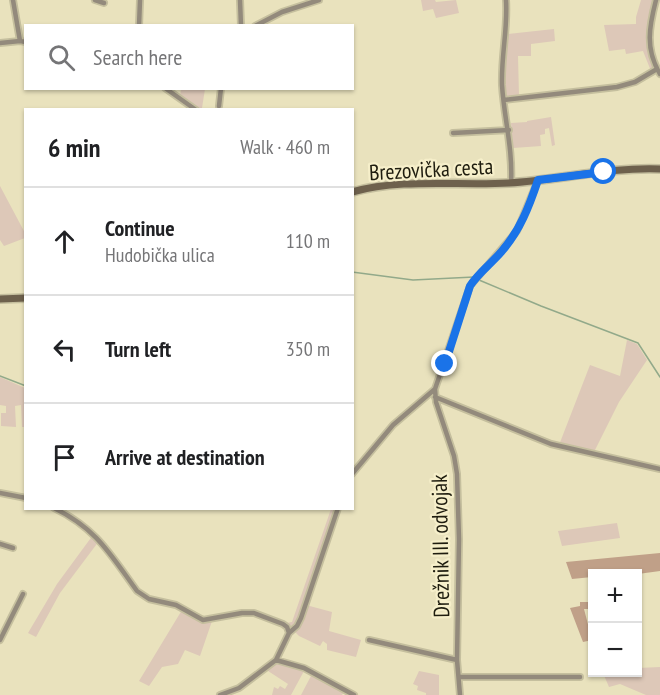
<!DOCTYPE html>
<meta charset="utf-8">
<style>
:root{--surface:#fff;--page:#f2f2f2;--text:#202124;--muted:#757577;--line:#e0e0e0}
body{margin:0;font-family:"PT Sans Narrow",sans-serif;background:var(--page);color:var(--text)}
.controls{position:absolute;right:18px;bottom:18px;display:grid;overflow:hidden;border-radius:0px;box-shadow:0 2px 4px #0004}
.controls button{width:54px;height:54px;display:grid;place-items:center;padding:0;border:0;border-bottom:2px solid var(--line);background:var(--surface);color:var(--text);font:30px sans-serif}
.stop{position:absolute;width:18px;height:18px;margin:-14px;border:4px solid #1a73e8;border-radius:50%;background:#fff}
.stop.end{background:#1a73e8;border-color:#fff;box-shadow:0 2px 6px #0008}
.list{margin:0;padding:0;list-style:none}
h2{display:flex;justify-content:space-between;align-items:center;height:78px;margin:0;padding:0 24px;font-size:26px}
h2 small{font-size:20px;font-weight:400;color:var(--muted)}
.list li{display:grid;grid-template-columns:39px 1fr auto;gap:18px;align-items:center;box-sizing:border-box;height:108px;padding:0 24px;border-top:2px solid var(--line)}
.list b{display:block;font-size:22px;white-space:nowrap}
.list p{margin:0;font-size:20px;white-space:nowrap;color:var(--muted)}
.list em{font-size:20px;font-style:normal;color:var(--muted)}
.icon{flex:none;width:33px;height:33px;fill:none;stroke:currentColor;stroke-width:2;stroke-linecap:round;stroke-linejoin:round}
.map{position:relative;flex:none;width:660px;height:695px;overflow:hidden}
.search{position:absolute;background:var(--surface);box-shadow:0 2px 4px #0004;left:24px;top:24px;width:330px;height:66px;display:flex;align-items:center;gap:15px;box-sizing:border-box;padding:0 21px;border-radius:0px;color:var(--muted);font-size:22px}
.panel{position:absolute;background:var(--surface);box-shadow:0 2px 4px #0004;left:24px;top:108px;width:330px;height:402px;border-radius:0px}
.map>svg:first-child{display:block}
.green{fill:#ddc8b8}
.forest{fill:#c0a088}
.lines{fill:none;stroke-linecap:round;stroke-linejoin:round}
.stream{stroke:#92a98a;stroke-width:1.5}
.minor-casing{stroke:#c5bf9e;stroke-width:8}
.secondary-casing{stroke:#c5bf9e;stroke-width:10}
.minor{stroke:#938a7c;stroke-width:4.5}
.secondary{stroke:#6e614d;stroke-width:7}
.route{stroke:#1a73e8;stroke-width:8}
.labels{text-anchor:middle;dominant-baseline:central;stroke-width:4.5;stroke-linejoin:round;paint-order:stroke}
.street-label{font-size:22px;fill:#1f1d0f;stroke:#f6efca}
</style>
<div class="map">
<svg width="660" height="695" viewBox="0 0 660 695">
<rect width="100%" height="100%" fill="#e9e2bd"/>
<path class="green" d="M421,0h14l1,2 20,-2 3,13 -23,5 -3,-9 -10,2z
M641,0h13c-7,28 -9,40 0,67l-3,4 -8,-20 -17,3 -1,-5 -16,2 -5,-26 32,-1v-7z
M554,29l1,12 -24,3v12h-13l1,40 -12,2 -4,-25 4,-39z
M181,89h24l-3,19 12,1h-16l-18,-13z
M551,117l4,28 -3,1 -3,-18 -4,1v5l-5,1 1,11 -28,2 -2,-25 16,-1v-1z
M0,186l25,47v5l-21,8 -4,-6z
M627,340l10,4 10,16 -28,42 -26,52 -34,-9 31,-80 30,11z
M0,377l25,11v39h-3l-1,-22 -6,1 1,21 -15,-1v-13h5v-7l-6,-1z
M331,509h5l-37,108 -7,12 -6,-6 6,-1z
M617,523l3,15 -58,8 -4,-15z
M93,535l6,6 -39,52 -24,44 -8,-4 29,-49z
M306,605l26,7 -3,19 32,9 -5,17 -29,-7v-6l-4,-3 -3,5 -21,-10 -4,-4z
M182,610l19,10 11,1 -12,35 -15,-6 -7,14 -16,3 -13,19 -10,-5z
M279,663l25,8 -13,24h-19l2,-8 4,2 2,-3 5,3 3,-5 -23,-15z
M660,667v28h-14l-26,-11 -11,3 -6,-14 35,-1v-4z
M419,671l20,4v20h-13v-2l-9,-3 1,-4 -5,-2z
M312,674l32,18 -2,3h-41z"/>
<path class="forest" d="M660,553v18l-22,3h-46v3l-20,2 -6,-17z
M580,602h12v7h-8l8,31 -9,2 -13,-34 10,-2z"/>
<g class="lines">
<path class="stream" d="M352,272l61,8 61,-3
M479,280l62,26 97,37 22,34
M0,376l26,10"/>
<g class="minor-casing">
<path id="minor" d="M13,0l7,41
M95,0l9,3
M240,0l1,26
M506,0c2,28 -5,56 -4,85 2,33 11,64 9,98
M656,0c-7,27 -11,49 4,74
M139,26l1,-26
M255,26l27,-14 37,-12
M0,43l20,-2 6,1
M165,88l31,22
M504,100l113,-13 18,-5 22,-13
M219,106l2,-18
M453,133l56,-3
M435,397l116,47 109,25
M352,474l41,-49 42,-36
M0,493l26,5
M54,508c43,21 56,46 83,83l12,8 27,6 27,15 39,-7h12l29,11 4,3 2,6 -13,27
M0,544l13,4
M289,633l8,-7 4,-8 37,-110
M0,640l23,-46
M369,640l88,20
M460,677h120
M220,695l19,-7 37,-28 28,8 50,27
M460,695l-3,-35 2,-121 -2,-65 -3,-18 -18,-54 -1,-13 35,-103 47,-55 21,-51"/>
</g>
<g class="secondary-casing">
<path id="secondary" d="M352,192c51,-14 105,-6 157,-9 50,-3 100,-16 151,-14
M0,299l26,-1"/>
</g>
<use href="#minor" class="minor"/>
<use href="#secondary" class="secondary"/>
</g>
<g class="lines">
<path class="route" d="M445,364l25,-78c8,-13 22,-23 32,-35 18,-21 27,-44 36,-71l66,-8"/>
</g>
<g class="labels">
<g class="street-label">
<text transform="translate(431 169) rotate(-3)">Brezovička cesta</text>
<text transform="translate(440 546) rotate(-91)">Drežnik III. odvojak</text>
</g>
</g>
</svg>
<div class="controls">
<button>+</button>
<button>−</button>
</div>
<div class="stop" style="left:604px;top:172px"></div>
<div class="stop end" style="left:445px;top:364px"></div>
<div class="search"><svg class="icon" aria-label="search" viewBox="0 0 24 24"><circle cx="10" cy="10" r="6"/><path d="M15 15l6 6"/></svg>Search here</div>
<section class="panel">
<h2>6 min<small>Walk · 460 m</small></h2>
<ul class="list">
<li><svg class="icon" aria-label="ahead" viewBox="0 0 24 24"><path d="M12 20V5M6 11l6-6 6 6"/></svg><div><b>Continue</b><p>Hudobička ulica</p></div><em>110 m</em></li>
<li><svg class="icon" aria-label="left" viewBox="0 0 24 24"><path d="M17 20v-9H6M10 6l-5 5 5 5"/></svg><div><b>Turn left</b></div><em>350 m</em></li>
<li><svg class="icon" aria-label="arrive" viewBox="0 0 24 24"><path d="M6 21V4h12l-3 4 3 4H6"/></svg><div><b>Arrive at destination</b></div></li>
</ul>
</section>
</div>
